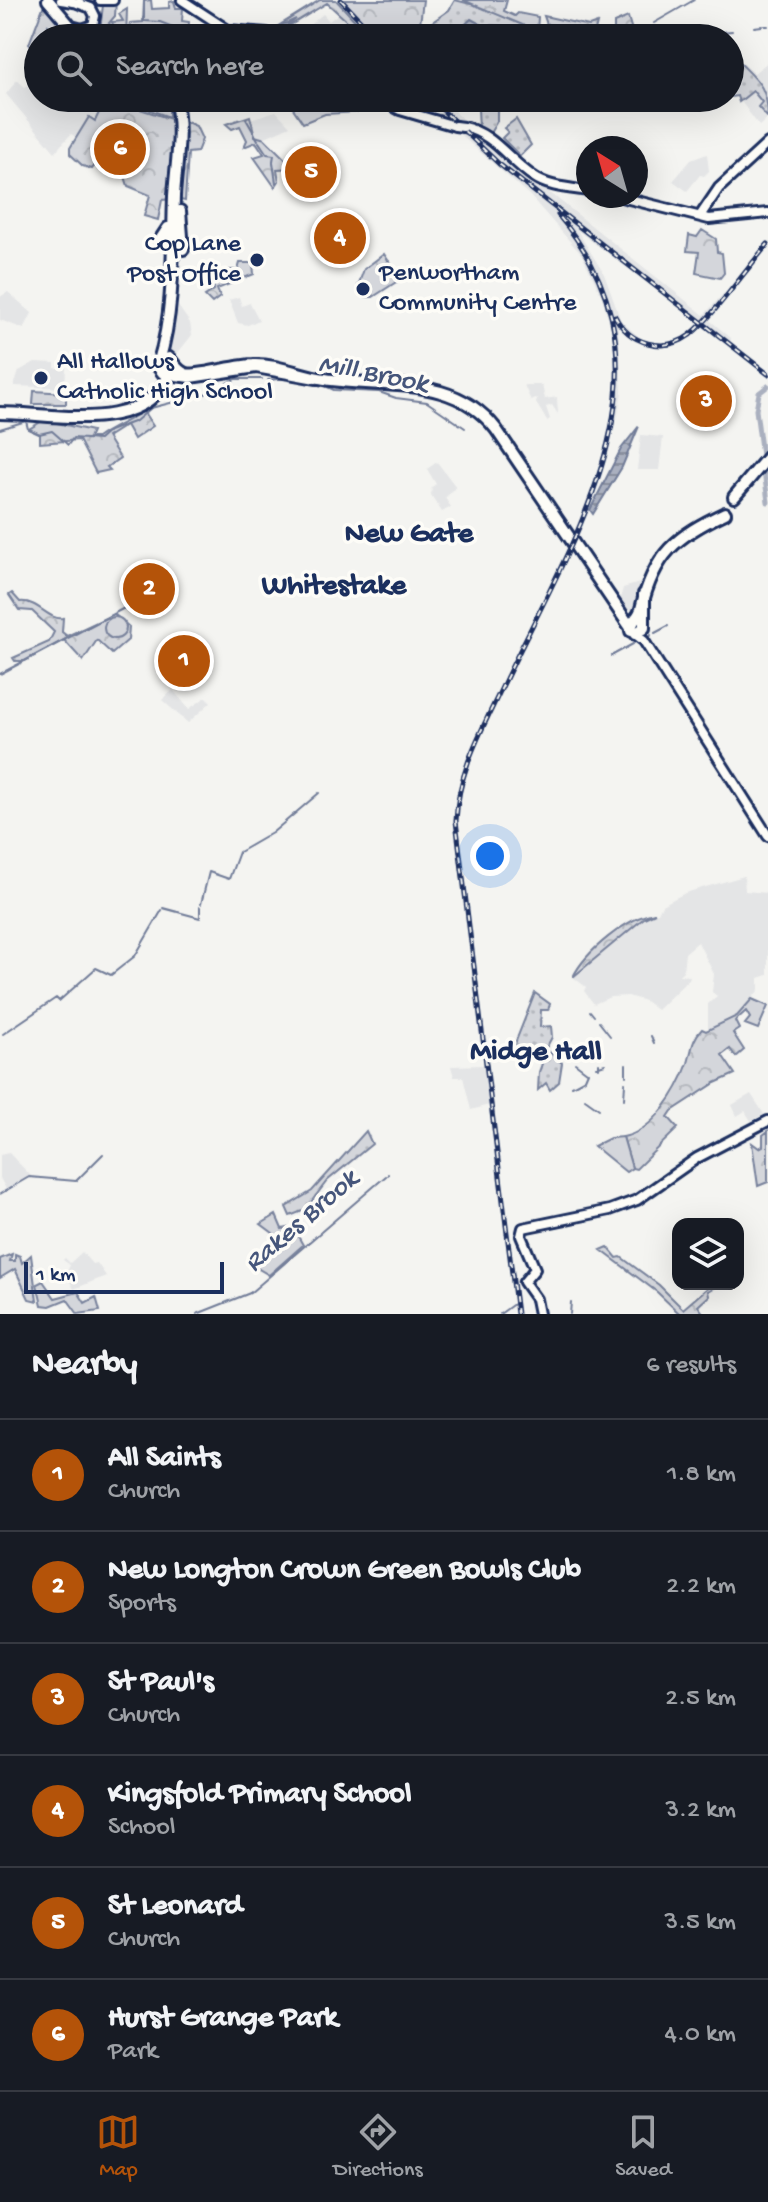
<!DOCTYPE html>
<style>
:root{--surface:#171b24;--page:#242831;--text:#f1f3f6;--muted:#9ea1a6;--line:#363941;--accent:#b45309}
body{margin:0;font-family:"Gochi Hand",sans-serif;background:var(--page);color:var(--text)}
.controls{position:absolute;right:24px;bottom:24px;display:grid;overflow:hidden;border-radius:16px;box-shadow:0 8px 32px #0002}
.controls button{width:72px;height:72px;display:grid;place-items:center;padding:0;border:0;border-bottom:2px solid var(--line);background:var(--surface);color:var(--text);font:40px sans-serif}
.compass{position:absolute;left:576px;top:136px;width:72px;height:72px;border-radius:50%;background:var(--surface);box-shadow:0 8px 32px #0002;rotate:323deg}
.scale{position:absolute;left:24px;bottom:20px;width:200px;box-sizing:border-box;padding-left:8px;border:4px solid #1b2f5e;border-top:0;font-size:22px;line-height:28px;white-space:nowrap;color:#1b2f5e;-webkit-text-stroke:6px #fdfcf7;paint-order:stroke}
.you{position:absolute;left:490px;top:856px;width:28px;height:28px;margin:-20px;border:6px solid #fff;border-radius:50%;background:#1a73e8;box-shadow:0 0 0 12px #1a73e833}
.badge{display:grid;place-items:center;width:52px;height:52px;border-radius:50%;background:var(--accent);color:#fff;font-size:26px;font-weight:700}
.pin{position:absolute;translate:-50% -50%;border:4px solid #fff;box-shadow:0 2px 8px #0006}
.list{margin:0;padding:0;list-style:none}
h2{display:flex;justify-content:space-between;align-items:center;height:104px;margin:0;padding:0 32px;font-size:34px}
h2 small{font-size:26px;font-weight:400;color:var(--muted)}
.list li{display:grid;grid-template-columns:52px 1fr auto;gap:24px;align-items:center;box-sizing:border-box;height:112px;padding:0 32px;border-top:2px solid var(--line)}
.list b{display:block;font-size:30px;white-space:nowrap}
.list p{margin:0;font-size:26px;white-space:nowrap;color:var(--muted)}
.list em{font-size:26px;font-style:normal;color:var(--muted)}
.icon{flex:none;width:44px;height:44px;fill:none;stroke:currentColor;stroke-width:2;stroke-linecap:round;stroke-linejoin:round}
.map{position:relative;flex:none;width:768px;height:1314px;overflow:hidden}
.search{position:absolute;background:var(--surface);box-shadow:0 8px 32px #0002;left:24px;right:24px;top:24px;height:88px;display:flex;align-items:center;gap:20px;box-sizing:border-box;padding:0 28px;border-radius:44px;color:var(--muted);font-size:30px}
.sheet{height:776px;background:var(--surface)}
nav{display:flex;justify-content:space-around;align-items:center;box-sizing:border-box;height:112px;border-top:2px solid var(--line);background:var(--surface);font-size:22px;color:var(--muted)}
nav a{display:grid;justify-items:center;gap:4px}
nav .on{color:var(--accent)}
.map>svg:first-child{display:block}
.built{fill:#e4e5e6}
.grass{fill:url(#grass-dots);stroke:#78829c;stroke-width:2}
.forest{fill:url(#forest-crowns);stroke:#78829c;stroke-width:2}
.cemetery{fill:url(#cemetery-stones);stroke:#78829c;stroke-width:2}
.garden{fill:#d4d6db;stroke:#78829c;stroke-width:2}
.water{fill:url(#water-rules);stroke:#717c98;stroke-width:2}
.lines{fill:none;stroke-linecap:round;stroke-linejoin:round}
.stream{stroke:#717c98;stroke-width:2}
.river{stroke:#aab0bf;stroke-width:5}
.major-casing{stroke:#1b2f5e;stroke-width:14}
.highway-casing{stroke:#1b2f5e;stroke-width:16}
.major{stroke:#fdfcf7;stroke-width:8}
.highway{stroke:#fdfcf7;stroke-width:10}
.rail-casing{stroke:#1b2f5e;stroke-width:5}
.rail{stroke:#fdfcf7;stroke-width:2;stroke-dasharray:6;stroke-linecap:butt}
.major-bridge-casing{stroke:#1b2f5e;stroke-width:14;stroke-linecap:butt}
.major-bridge{stroke:#fdfcf7;stroke-width:8}
.poi-dot{fill:#1b2f5e;stroke:#fdfcf7;stroke-width:3}
.labels{text-anchor:middle;dominant-baseline:central;stroke-width:7;stroke-linejoin:round;paint-order:stroke}
.poi-label{font-size:26px;fill:#1b2f5e;stroke:#fdfcf7;text-anchor:start}
.water-label{font-size:28px;font-style:italic;fill:#46567b;stroke:#fdfcf7}
.quarter-label{font-size:30px;font-weight:bold;fill:#1b2f5e;stroke:#fdfcf7}
</style>
<div class="map">
<svg width="768" height="1314" viewBox="0 0 768 1314">
<defs>
<pattern id="grass-dots" width="8" height="8" patternUnits="userSpaceOnUse" patternTransform="scale(2)"><rect width="8" height="8" fill="#d4d6db"/><path d="M2 2h.1M6 6h.1" fill="none" stroke="#b5b8be" stroke-width="1.8" stroke-linecap="round"/></pattern>
<pattern id="forest-crowns" width="20" height="18" patternUnits="userSpaceOnUse" patternTransform="scale(2)"><rect width="20" height="18" fill="#d4d6db"/><path d="M2 6a3 3 0 1 1 6 0M12 15a3 3 0 1 1 6 0" fill="none" stroke="#b5b8be"/></pattern>
<pattern id="cemetery-stones" width="16" height="16" patternUnits="userSpaceOnUse" patternTransform="scale(2)"><rect width="16" height="16" fill="#d4d6db"/><path d="M2 7V4a2 2 0 0 1 4 0v3zM10 15v-3a2 2 0 0 1 4 0v3z" fill="#b5b8be"/></pattern>
<pattern id="water-rules" width="6" height="5" patternUnits="userSpaceOnUse" patternTransform="scale(2)"><rect width="6" height="5" fill="#aab0bf"/><path d="M0 2.5h6" fill="none" stroke="#8a909e"/></pattern>
</defs>
<rect width="100%" height="100%" fill="#f4f4f1"/>
<filter id="ink" filterUnits="userSpaceOnUse"><feTurbulence type="fractalNoise" baseFrequency=".0125" numOctaves="2"/><feDisplacementMap in="SourceGraphic" scale="16" xChannelSelector="R" yChannelSelector="G"/><feConvolveMatrix kernelMatrix="1 2 1 2 8 2 1 2 1" color-interpolation-filters="sRGB"/></filter>
<g filter="url(#ink)">
<path class="built" d="M330,0h12l37,38h-51l-2,-4 -22,4 -4,-5 23,-19 6,7 11,-8z
M730,52l24,21 14,-11v56l-9,8 -22,-30 -7,1z
M17,80l8,7 4,-4 9,8v7h24l13,9 6,-9h11l10,8 -7,15 -6,-3 -11,20 -7,-4 -16,18 -49,-58z
M424,98h16l87,81 12,5 165,131 20,-22 1,3 -18,22 24,20 -1,7 -153,-115 27,44 17,47 18,16 -3,5 -18,-16 4,65 -5,29 -6,3 6,-45 -4,-43 -11,-38 -20,-42 -52,-59 -76,-67z
M276,111l14,15 -27,12 -8,-3 -5,-16z
M707,154l2,17 -5,5 -4,-1 -13,16 -14,-10 18,-21z
M342,220l15,8 -13,22 -17,-8z
M8,292l24,21 -8,16 -24,-9v-23z
M239,297l3,9 8,-3 9,17 -11,5 -10,-2 -9,-23z
M178,306l12,17 2,12 -16,20 -8,-5v-10l6,-31z
M35,362l20,1v5h11l-1,20 -51,-2 5,-15z
M524,385h18l3,14 12,-2 1,17 -6,-9 -6,2 4,12 -3,2 -11,-18 2,-5 -7,3z
M641,435l22,2 -4,33h-22z
M437,462l19,25 -11,11 6,9 -9,5 -11,-17 1,-8 4,-3 -9,-15z
M643,582l-6,26 -11,3 -7,-8 4,-15z
M173,690l16,19 17,-12 5,5 -23,21 -26,-23z
M744,876l1,15 23,2v82l-9,3v12l-22,26 -29,13v-25l9,-8 -5,-4 2,-18 -16,-32 -13,11 -2,18 -4,4 11,1 -1,3 -32,31 -12,-9 -17,-5 -18,1 -16,7 -10,-13 2,-4 -13,-10 71,-60 14,-4 4,-8 23,-12z
M484,1065l5,40 -18,5 -8,-33h-9l-3,-11z
M751,1094l13,20 -13,7 -6,-10 -8,5 -5,-11z
M9,1153l22,23 -25,13 -6,-11v-23z
M82,1252l10,12 5,-1 9,13 -32,13 -8,-15 4,-9 -7,-5 2,-2 5,5z"/>
<path class="grass" d="M455,0l39,10 45,24v4h-115l-3,-8 28,-20z
M730,52c22,26 38,29 38,66l-10,-11 4,-5 -9,-11 -14,11 -2,-6 -7,1z
M484,98h19l-6,8v15l-8,14 -10,-5 -1,-22z
M516,119l15,26 -11,11 -18,-18 6,-6 -4,-4z
M535,993l15,11 -2,6h-7l-1,17 11,-1 1,11 -8,15 -30,-6z
M547,1050l15,13 -3,19 -9,8 -4,-7 -8,7 1,-18z
M366,1131l6,13 -45,37 -22,29 -15,6 -4,-9 26,-16z"/>
<path class="forest" d="M320,0h16l35,38h-12l-1,-7 -31,-28 -51,31 20,-15 -26,12z
M342,0h81l-3,24 -15,14h-26z
M463,0h44l-3,11 11,5 3,-3 20,4 -1,14z
M116,1l-1,15 -6,7 5,7h5l1,-3h-6l-2,-5 11,-1 -4,-7 8,-5 -1,29h-18l-8,-7 3,-26z
M45,2l25,28 13,8h-19l-16,-13 -3,13h-7v11l-9,-5z
M544,16l45,10 8,-3 -2,8 19,1v-9l14,-6 5,17 22,-7 7,7 -110,4z
M106,98l65,21 1,6 1,-6 5,1 -7,79 -9,1 -4,20 -14,-4 6,-21 -22,-9 -8,-26 -15,-7 -13,16 -9,-3 -13,-12v-6l19,-31 6,4z
M286,98h83l-10,14 -34,2 -22,9z
M250,116l5,20 10,3 27,27 4,-3 -2,5 -17,1 2,12 -4,6 -21,-30 10,-3 -8,-12 -12,5 3,-7 -7,-14 -8,3 -6,-5z
M182,120l14,6 6,13 -5,13 -9,1 -3,48 -5,-1v-8z
M702,230l14,9 1,13 5,1 2,20 -4,5 -24,-5 3,-21 -12,-1 2,-16 8,2z
M384,254l12,18 6,-4 5,7 -34,22h-7l-8,-11 6,-17z
M240,263h13l1,11 -37,15 3,8 -8,6 -7,-7 9,-6 -3,-20h27z
M34,391l32,2v11h-33z
M143,411l10,15 -19,13 -8,-14 -19,12 13,21 -13,9 3,3 -14,3 -17,-33 -39,3v-9l-11,-5 15,-9 48,11 -3,7h8c15,-11 31,-16 46,-27z
M12,593l8,9c18,-2 29,19 43,16l-1,14 5,4 47,-22 15,13 -1,13 -16,14 -15,-14 -14,21 -19,-21 -39,21h-10l-2,-3 36,-16 5,-10 -22,-21 -13,-1 -10,-15z
M655,913l-11,5 -71,59c12,-25 54,-60 82,-64z
M752,999l16,7 -10,23 -13,-5 5,-6 -4,-7 -11,10 4,8 -6,4 11,17 -8,7 -6,-8 -8,6 13,19 -20,9 -43,28 -4,6 10,11 -42,41 -4,-1 -9,-31c31,-6 55,-46 65,-74 4,-13 4,-24 14,-34l4,2 31,-15z
M768,1131v51l-10,4 -6,-43 7,5 4,-2v-11z
M276,1215l6,14 11,-2 10,18 -34,30 -22,-13 30,-26 -16,-12z
M608,1247l9,11 4,-1 38,28 24,24 29,-25h9l-13,7 1,5 -11,10 6,8h-24l-23,-22 -56,-42z"/>
<path class="cemetery" d="M131,98h38v19l-40,-15z
M694,381l17,3 1,23h-20z"/>
<path class="garden" d="M151,0l1,9 17,-1v-6l5,-1 2,7h7l-1,13 7,1 -1,16 -60,-1 2,-14 13,-1 1,-21z
M104 628a11 11 0 1 1 22 0a11 11 0 1 1-22 0Z
M623,1137l9,31 -6,4 -32,-26 16,-8z
M12,1254l-2,7h5v-7l5,2 2,7 9,-8 6,46 -8,-2 -14,-30 -15,9v-19z
M43,1281l12,17 23,-6 7,11 11,-6 4,14 -22,3 -11,-15 -17,7 -8,-1 -5,-21z"/>
<path class="water" d="M471,19l11,6 22,1 8,11 -48,1 -8,-5z
M639,426l-17,41 -29,47 -3,-4 31,-61z"/>
<g class="lines">
<path class="stream" d="M144,0v21l16,1 28,11
M654,23l40,-23
M765,26h3
M754,27l8,-1
M619,35l10,-4
M659,38l73,-7
M246,119l12,21
M259,142l8,12 7,1 -1,6
M273,162l3,21
M377,270l12,-9
M398,271l4,6
M268,380l21,-2 30,5 15,7 45,2 17,6 31,4 38,26
M0,429l26,-8 2,8 11,5 13,-3 16,14 5,-7 26,2 10,-9 27,-10 15,-13 54,-14 30,-15h27
M655,633l13,-7
M648,637l3,-2
M611,656l22,-12
M0,674l130,-69
M201,904l8,-32 20,7 10,-27 33,-19 47,-40
M163,908l37,10v-11
M590,1011l4,5
M599,1022l11,14
M3,1034l53,-36 3,3 37,-33 15,7 24,-19 27,-46
M651,1036l3,7
M575,1063l12,9
M599,1063v5
M596,1067l9,-3
M626,1076v-12
M572,1086l13,-7 3,-7
M585,1099l14,10
M624,1099l1,-16
M388,1175v-1
M0,1194l29,-17 47,4 27,-27
M197,1314l53,-21 136,-117
M500,1314l15,-11
M570,1314l1,-12"/>
<path class="river" d="M768,386l-9,7 -3,17 12,92"/>
<g class="major-casing">
<path id="major" d="M61,0l19,3
M100,0h13
M182,0l46,30 39,3 11,5
M77,3l14,5 4,8 -2,9 -11,4
M378,98l22,12 55,16
M463,127c31,6 46,34 71,50 14,10 36,11 54,14
M617,196l92,23 59,-6
M700,216l19,-28 49,-45
M635,634l9,7 124,195
M539,1314l-3,-15 -12,-17 11,-13 -14,-33 2,-8 87,-18 27,-10 60,-42 71,-37"/>
</g>
<g class="highway-casing">
<path id="highway" d="M48,0l23,27 19,5
M98,34l3,4
M180,211l3,38
M160,240l8,-12
M159,361c16,-53 13,-110 15,-165 2,-33 9,-65 1,-98
M316,378l-60,-11 -66,10 -27,-4 -6,-8 2,-4 10,-3c5,6 9,14 17,16 10,3 52,-9 67,-9 24,-1 49,11 72,14 62,10 128,-5 171,50l139,205 9,-6v-34
M0,413c55,0 143,23 170,-40
M734,497l34,-40
M631,631c-1,-10 8,-13 10,-22 13,-55 35,-73 84,-96"/>
</g>
<use href="#major" class="major"/>
<use href="#highway" class="highway"/>
<g class="rail-casing">
<path id="rail" d="M341,0l36,38
M430,98l69,66 269,210
M615,316c14,28 49,38 75,19 23,-18 57,-67 78,-91
M517,1314l-61,-493c2,-50 26,-91 47,-136 71,-150 185,-317 55,-470"/>
</g>
<use href="#rail" class="rail"/>
<g class="major-bridge-casing">
<path id="major-bridge" d="M455,126l8,1"/>
</g>
<use href="#major-bridge" class="major-bridge"/>
</g>
</g>
<g class="poi-dot">
<circle cx="257" cy="260" r="8"/>
<circle cx="363" cy="289" r="8"/>
<circle cx="41" cy="378" r="8"/>
</g>
<g class="labels">
<g class="poi-label">
<text x="241" y="245" text-anchor="end">Cop Lane<tspan x="241" dy="30">Post Office</tspan></text>
<text x="379" y="274">Penwortham<tspan x="379" dy="30">Community Centre</tspan></text>
<text x="57" y="363">All Hallows<tspan x="57" dy="30">Catholic High School</tspan></text>
</g>
<g class="water-label">
<text transform="translate(373 375) rotate(11)">Mill Brook</text>
<text transform="translate(302 1222) rotate(-41)">Rakes Brook</text>
</g>
<g class="quarter-label">
<text x="409" y="535">New Gate</text>
<text x="334" y="587">Whitestake</text>
<text x="536" y="1053">Midge Hall</text>
</g>
</g>
</svg>
<div class="controls">
<button><svg class="icon" aria-label="layers" viewBox="0 0 24 24"><path d="M12 4l9 5-9 5-9-5zM3 14l9 5 9-5"/></svg></button>
</div>
<svg class="compass" viewBox="-18 -18 36 36"><path d="M0-13l5 13h-10z" fill="#e53935"/><path d="M0 13l5-13h-10z" fill="#9ea1a6"/></svg>
<div class="scale">1 km</div>
<div class="you"></div>
<div class="pin badge" style="left:184px;top:661px">1</div>
<div class="pin badge" style="left:149px;top:589px">2</div>
<div class="pin badge" style="left:706px;top:401px">3</div>
<div class="pin badge" style="left:340px;top:238px">4</div>
<div class="pin badge" style="left:311px;top:172px">5</div>
<div class="pin badge" style="left:120px;top:149px">6</div>
<div class="search"><svg class="icon" aria-label="search" viewBox="0 0 24 24"><circle cx="10" cy="10" r="6"/><path d="M15 15l6 6"/></svg>Search here</div>
</div>
<section class="sheet">
<h2>Nearby<small>6 results</small></h2>
<ul class="list">
<li><span class="badge">1</span><div><b>All Saints</b><p>Church</p></div><em>1.8 km</em></li>
<li><span class="badge">2</span><div><b>New Longton Crown Green Bowls Club</b><p>Sports</p></div><em>2.2 km</em></li>
<li><span class="badge">3</span><div><b>St Paul's</b><p>Church</p></div><em>2.5 km</em></li>
<li><span class="badge">4</span><div><b>Kingsfold Primary School</b><p>School</p></div><em>3.2 km</em></li>
<li><span class="badge">5</span><div><b>St Leonard</b><p>Church</p></div><em>3.5 km</em></li>
<li><span class="badge">6</span><div><b>Hurst Grange Park</b><p>Park</p></div><em>4.0 km</em></li>
</ul>
</section>
<nav>
<a class="on"><svg class="icon" aria-label="map" viewBox="0 0 24 24"><path d="M3 6l6-2 6 2 6-2v14l-6 2-6-2-6 2zM9 4v14M15 6v14"/></svg>Map</a>
<a><svg class="icon" aria-label="directions" viewBox="0 0 24 24"><path d="M12 3l9 9-9 9-9-9zM9 14v-3h6M13 9l2 2-2 2"/></svg>Directions</a>
<a><svg class="icon" aria-label="saved" viewBox="0 0 24 24"><path d="M7 4h10v16l-5-4-5 4z"/></svg>Saved</a>
</nav>
